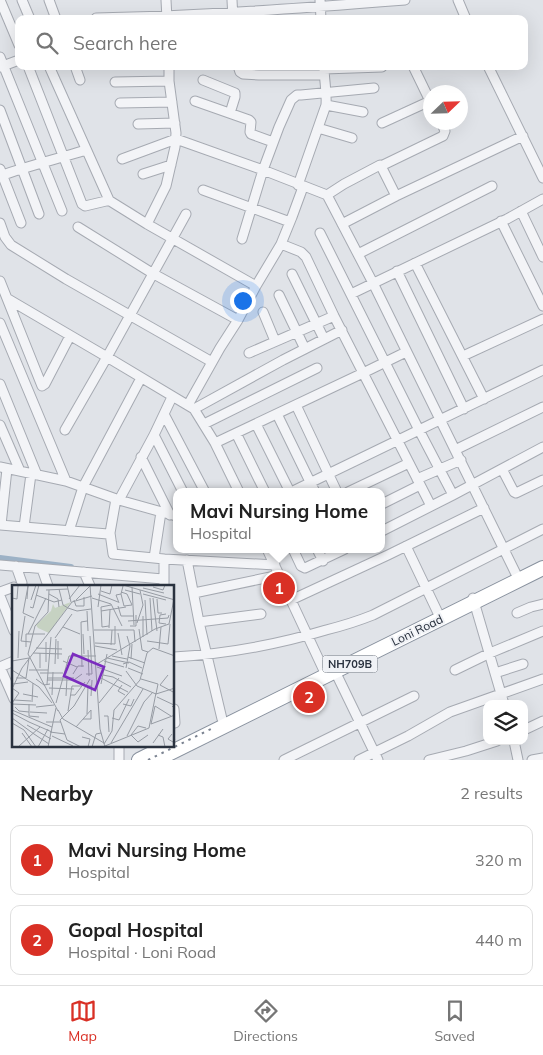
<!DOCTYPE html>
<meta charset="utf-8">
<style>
:root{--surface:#fff;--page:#f6f6f6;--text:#222;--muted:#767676;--line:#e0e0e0;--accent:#d93025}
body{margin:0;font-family:Mulish,sans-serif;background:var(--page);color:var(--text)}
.controls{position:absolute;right:15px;bottom:15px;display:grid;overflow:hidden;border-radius:10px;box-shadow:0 5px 20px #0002}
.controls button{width:45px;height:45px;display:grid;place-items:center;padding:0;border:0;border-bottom:1px solid var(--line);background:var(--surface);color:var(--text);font:25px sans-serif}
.compass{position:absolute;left:423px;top:85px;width:45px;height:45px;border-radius:50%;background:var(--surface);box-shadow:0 5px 20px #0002;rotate:67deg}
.you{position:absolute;left:242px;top:300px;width:18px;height:18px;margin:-12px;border:4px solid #fff;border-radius:50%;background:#1a73e8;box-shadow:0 0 0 8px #1a73e833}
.badge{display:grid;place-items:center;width:32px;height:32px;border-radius:50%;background:var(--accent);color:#fff;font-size:16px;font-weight:700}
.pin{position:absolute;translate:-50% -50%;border:2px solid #fff;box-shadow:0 1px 5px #0006}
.popup{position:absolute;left:173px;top:488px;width:212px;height:65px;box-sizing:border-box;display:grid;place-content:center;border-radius:10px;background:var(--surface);filter:drop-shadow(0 1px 4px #0005);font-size:16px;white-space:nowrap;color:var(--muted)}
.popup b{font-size:19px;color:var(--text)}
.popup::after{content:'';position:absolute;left:50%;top:100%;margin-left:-10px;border:10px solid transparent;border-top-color:var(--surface)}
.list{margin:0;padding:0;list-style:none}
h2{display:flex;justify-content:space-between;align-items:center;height:65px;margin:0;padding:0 20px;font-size:21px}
h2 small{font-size:16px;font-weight:400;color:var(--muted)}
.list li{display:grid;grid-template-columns:32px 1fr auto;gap:15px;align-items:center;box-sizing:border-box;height:70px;margin:0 10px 10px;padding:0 10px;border:1px solid var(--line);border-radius:10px}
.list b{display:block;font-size:19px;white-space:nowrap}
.list p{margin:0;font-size:16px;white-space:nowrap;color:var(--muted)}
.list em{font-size:16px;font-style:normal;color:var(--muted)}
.icon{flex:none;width:28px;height:28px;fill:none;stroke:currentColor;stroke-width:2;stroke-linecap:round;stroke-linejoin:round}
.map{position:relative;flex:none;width:543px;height:760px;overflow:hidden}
.search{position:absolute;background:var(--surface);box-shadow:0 5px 20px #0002;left:15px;right:15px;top:15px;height:55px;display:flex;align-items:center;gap:12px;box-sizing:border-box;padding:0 18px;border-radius:10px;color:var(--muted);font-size:19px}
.sheet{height:225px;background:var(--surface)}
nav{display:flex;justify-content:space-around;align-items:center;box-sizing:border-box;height:70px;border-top:1px solid var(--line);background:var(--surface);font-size:14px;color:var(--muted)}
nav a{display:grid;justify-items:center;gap:2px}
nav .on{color:var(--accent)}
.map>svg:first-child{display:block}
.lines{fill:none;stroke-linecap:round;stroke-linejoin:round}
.canal{stroke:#9db2c6;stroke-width:6}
.minor-casing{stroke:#a6aab2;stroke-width:11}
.highway-casing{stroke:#88919e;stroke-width:16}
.minor{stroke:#f3f4f7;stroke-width:9}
.highway{stroke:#fff;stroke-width:14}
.rail{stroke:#7b8391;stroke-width:2;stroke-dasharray:2.5 5;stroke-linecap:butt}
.labels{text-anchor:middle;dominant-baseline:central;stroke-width:4;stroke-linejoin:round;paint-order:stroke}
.shield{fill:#f0f2f6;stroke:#656c76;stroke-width:1}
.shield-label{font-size:11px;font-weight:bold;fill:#2a323f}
.street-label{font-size:12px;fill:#2a323f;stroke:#f0f2f6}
.inset-road{fill:none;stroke:#979ca4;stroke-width:1}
.view{fill:#7b2cbf;fill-opacity:0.15;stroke:#7b2cbf;stroke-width:2.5}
.inset-edge{fill:none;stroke:#2a323f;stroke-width:2.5}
</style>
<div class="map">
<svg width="543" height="760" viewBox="0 0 543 760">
<rect width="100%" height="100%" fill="#e0e3e8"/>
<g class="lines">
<path class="canal" d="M0,558l71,9"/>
<g class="minor-casing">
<path id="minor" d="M0,0l19,45
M22,0l8,19
M49,0l7,19
M166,0l1,19
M232,0l1,19
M320,0l1,19
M458,0l8,19
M96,18c103,-2 207,-10 309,-18
M0,57l62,154
M28,66l54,138 3,2 21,-5h4l37,23 109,62
M49,66l60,134
M75,66l5,14
M238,66l2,6 3,2 16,1h65
M413,66l17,35
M488,66l55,112
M0,67l19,-7
M324,69l58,-2
M203,80l32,13v4l-5,16
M115,82l54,-1
M195,101l54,19 2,2 -1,10 1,2 22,8
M120,103l52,-1
M326,105l37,7
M0,110l39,104
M382,123l48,-22
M138,124l37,-1
M318,128l34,10
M122,159l54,-20 87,31 64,25 46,88 143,291
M381,166l62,-30 2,-5 -4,-9
M0,169l21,54
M143,174l28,-9
M0,176c28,-10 57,-17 86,-26
M298,185l28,-80c1,-14 -2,-25 -2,-39
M203,190l87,32
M327,195l17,-11 36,-19 1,1 15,30
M521,211l22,46
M501,221l42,85
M0,223l5,14 6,8 55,34 146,83
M147,224l19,-38 9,-39 1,-14 -7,-52v-15
M342,224l54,-28 127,-60
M78,227l74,46 86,47
M320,233l99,197 34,65
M242,239l21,-69 16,-43 12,-27 6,-5h4l73,-7
M281,244l20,8 5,5 28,59 97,190
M358,254l134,-68
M415,263l69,136
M397,271l67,138
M292,274l32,65
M0,281l42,105 3,-2 25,-48
M351,294l156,-75 36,-20
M279,295l26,54
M8,299l99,58 87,52 21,34 24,49
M263,312l12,29
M0,323l66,158
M249,353l85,-37
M463,356l80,-37
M0,384l37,91
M188,405l32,-57 18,-28 18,-34 25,-42 11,-27 11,-30
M296,405l41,87
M194,409l89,-49 59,-30
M164,414l41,78
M277,414l38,78
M204,424l113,-56
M256,424l34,68
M0,425l20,46
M65,430l42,-73 79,-143
M236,433l29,59
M154,435l29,57
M215,443l148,-70 43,-21
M455,450l88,-43
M141,457l29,58
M0,467l66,14 53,19 57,16
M502,469l12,23 2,1 27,-13
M417,479l44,-19
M291,492l252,-122
M348,492l61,-29
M116,499l-6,34 3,21 51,5
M119,500l35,-65 18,-38
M382,504l38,-19
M0,525l108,9 2,-1
M1,525l6,-56
M24,527l7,-53
M69,531l14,-44 58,-109
M382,531l71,-36 90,-48
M406,546l32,67
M267,549l59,126
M293,549l8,17 4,2 40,-19
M317,549l6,12
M154,558l7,-46
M187,560l12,62 23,97
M0,565l163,14
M16,566l6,17
M42,569l6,17
M84,572l6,14
M164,586v-27l111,6
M0,592l14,-5
M194,593l86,-18
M0,596l14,35
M473,598l31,106
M291,600l97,-45 96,-47
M517,613l14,-6 12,-3
M199,622l62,-8
M174,657c51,-3 102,-12 152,-27 16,-4 32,-9 47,-15l170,-86
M14,661l-14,6 14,32
M332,665l46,95
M455,670l35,-17 53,-22
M495,673l28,-9
M174,709l1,14
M524,730l19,-9
M514,741l4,19
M119,746v14
M284,760l130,-64
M359,760l49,-24 42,-24 93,-33
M429,760l37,-9 31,-10
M532,760l11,-2"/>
</g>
<g class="highway-casing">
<path id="highway" d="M139,760l24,-12
M156,760l387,-192"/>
</g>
<use href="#minor" class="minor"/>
<use href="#highway" class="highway"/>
<path class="rail" d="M148,760l65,-32"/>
</g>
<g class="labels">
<rect class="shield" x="322.5" y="655.5" width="55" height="17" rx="4"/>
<g class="shield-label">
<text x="350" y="664">NH709B</text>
</g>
<g class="street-label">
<text transform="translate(417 630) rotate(-26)">Loni Road</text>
</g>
</g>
<g transform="translate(12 585)">
<rect width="162" height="162" fill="#e0e3e8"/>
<path d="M59,17l-22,31 -11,-5 -2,-3 15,-14 2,-7 2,4z" fill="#c6d2c2"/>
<path class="inset-road" d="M55,0l4,17M78,0l10,144 5,18M111,0l52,15M120,2l2,38M141,2l10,3 2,-5M131,3l21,5M47,4l4,16 5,3M34,5l22,-1M37,5l-1,22 -13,14 -7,28 30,57M113,5l15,4M89,6l9,3 2,-9M37,9l9,5 1,8M86,9l20,8M109,9l3,12 8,-1 -5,-11 -6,-2M131,9l23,6M24,10l18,7 8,-2M0,13l5,1 1,-13M80,13l19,6 11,22M138,13l2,33M141,13l4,33M15,14l1,-13 -5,27 11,5M57,14l11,-14M145,14l1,14h4M19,15l5,-15M62,15l2,6h8v-9M64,15l14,-14M133,15l2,35M107,18l-3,-8 5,-1 2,-8M106,21l3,10h12M18,22l3,1 6,-23M86,22l3,-22M56,23l9,3 14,-2M75,26l1,20M89,26l25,-4M154,29l-6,1 -1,8 7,1M13,31l-4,25 10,1M131,31v21M116,36l40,-3 1,-3M125,38l6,-18 -3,-15M97,41l-7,1 -1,-20 10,-2M118,41h6v-11M51,42l17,7M97,43l1,-18M127,44l3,21 6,2M82,45h40l1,12M106,48l4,22M16,49l18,-36M71,49l1,20M43,53l17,-24M135,56l21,3 2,-20M83,58l20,1v-18M99,60l1,-15M83,61l22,4M14,62v-13h19M24,63l26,1M147,64l2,-22M76,65l1,26M21,68l29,1M100,71l15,3M116,72l17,6M6,73l1,-27M95,73l22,5M46,74v-18M119,74l1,-15M0,76l17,-3M51,76l14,6M92,76l20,6M34,77v-20M43,79l1,-25M85,79l58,-35 14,-5 5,-25M111,79l6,-2 13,6M70,82l-1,-45 6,-1M85,82l25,9M28,83v-15M114,83l4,-22 -3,-10M116,83l15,6M0,85l27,17 13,16M17,85h19M114,86l11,15 19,8 19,-6M28,88h23M61,89l5,-8h6M74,89h6l-2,-38M91,90l10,2 18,10M156,90l-8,10 15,8M4,93h10l3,-20M36,93h26M89,93l27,14M24,94l8,6 6,-1M129,94l17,5 -2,10M35,95h27l8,-6M1,99l15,-2M35,99l4,-47M89,99l6,-30M110,100l-4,6 7,4M37,103l25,1M0,104l10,-21 50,-66 20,-6M11,109l15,3M40,110l1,-23M59,110h4l10,-13M54,111l1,-18M79,111l1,-16M145,112l17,8 -2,2M2,115l17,1M20,117l1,-19M0,118l7,-10 -7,-5M44,118l13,-47h27M87,118l20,-25M0,119l24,1M17,119v12l10,1M111,119l8,2 3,-7M3,122l4,4 10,1M24,122l18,-2M0,125l40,17M46,125l5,9 41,24M56,126l4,-25h10M18,127l17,1M0,128l17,9M75,129l1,-28h3M92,131h4l1,16M159,131l-16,-10 -4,18 24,-9M0,133l22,16M100,133l7,2 10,-21M71,134h8v-9M17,137l23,10M34,137h15M0,138l12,7 12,17M15,140l24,14M64,142l15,-17M38,147l15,2M10,148l10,14M22,149l15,10M160,149l-4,5 5,3 2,-3M119,150l7,-9 8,2M119,150l7,7 10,-7M146,150l5,2 2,10M40,151l21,10M115,151l17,-34 9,-10M70,152l8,2 -2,8M99,158l32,-54M141,158l10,-14M92,159l8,-13 2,-21 26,-30 7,-27 6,-5 22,8M93,161l44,-18 7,-35M6,162l22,-20M26,162l10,-18M36,162l8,-39M69,162l-14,-7 -7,-20 14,-14 16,-27M80,162l4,-13 5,-1"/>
<path class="view" d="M61,69l31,13 -9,23 -31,-14z"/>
<rect width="162" height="162" class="inset-edge"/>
</g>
</svg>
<div class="controls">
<button><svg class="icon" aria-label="layers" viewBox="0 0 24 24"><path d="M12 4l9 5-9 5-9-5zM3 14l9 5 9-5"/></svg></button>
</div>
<svg class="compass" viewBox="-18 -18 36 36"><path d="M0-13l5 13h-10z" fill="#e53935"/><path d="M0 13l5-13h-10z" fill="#767676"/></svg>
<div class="you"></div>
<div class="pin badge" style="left:279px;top:588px">1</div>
<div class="popup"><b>Mavi Nursing Home</b>Hospital</div>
<div class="pin badge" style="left:309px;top:697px">2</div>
<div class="search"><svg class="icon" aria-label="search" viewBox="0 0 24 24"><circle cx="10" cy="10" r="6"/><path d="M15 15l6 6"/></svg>Search here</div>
</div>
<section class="sheet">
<h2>Nearby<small>2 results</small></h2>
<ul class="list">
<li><span class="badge">1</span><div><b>Mavi Nursing Home</b><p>Hospital</p></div><em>320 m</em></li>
<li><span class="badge">2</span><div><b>Gopal Hospital</b><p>Hospital · Loni Road</p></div><em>440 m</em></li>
</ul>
</section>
<nav>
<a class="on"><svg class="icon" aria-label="map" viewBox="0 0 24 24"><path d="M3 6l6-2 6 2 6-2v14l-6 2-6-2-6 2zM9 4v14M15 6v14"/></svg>Map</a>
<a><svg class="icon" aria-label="directions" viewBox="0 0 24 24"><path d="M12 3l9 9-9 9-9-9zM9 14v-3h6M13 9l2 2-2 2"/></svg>Directions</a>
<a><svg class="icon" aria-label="saved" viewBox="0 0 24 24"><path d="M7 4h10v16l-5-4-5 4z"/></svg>Saved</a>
</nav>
